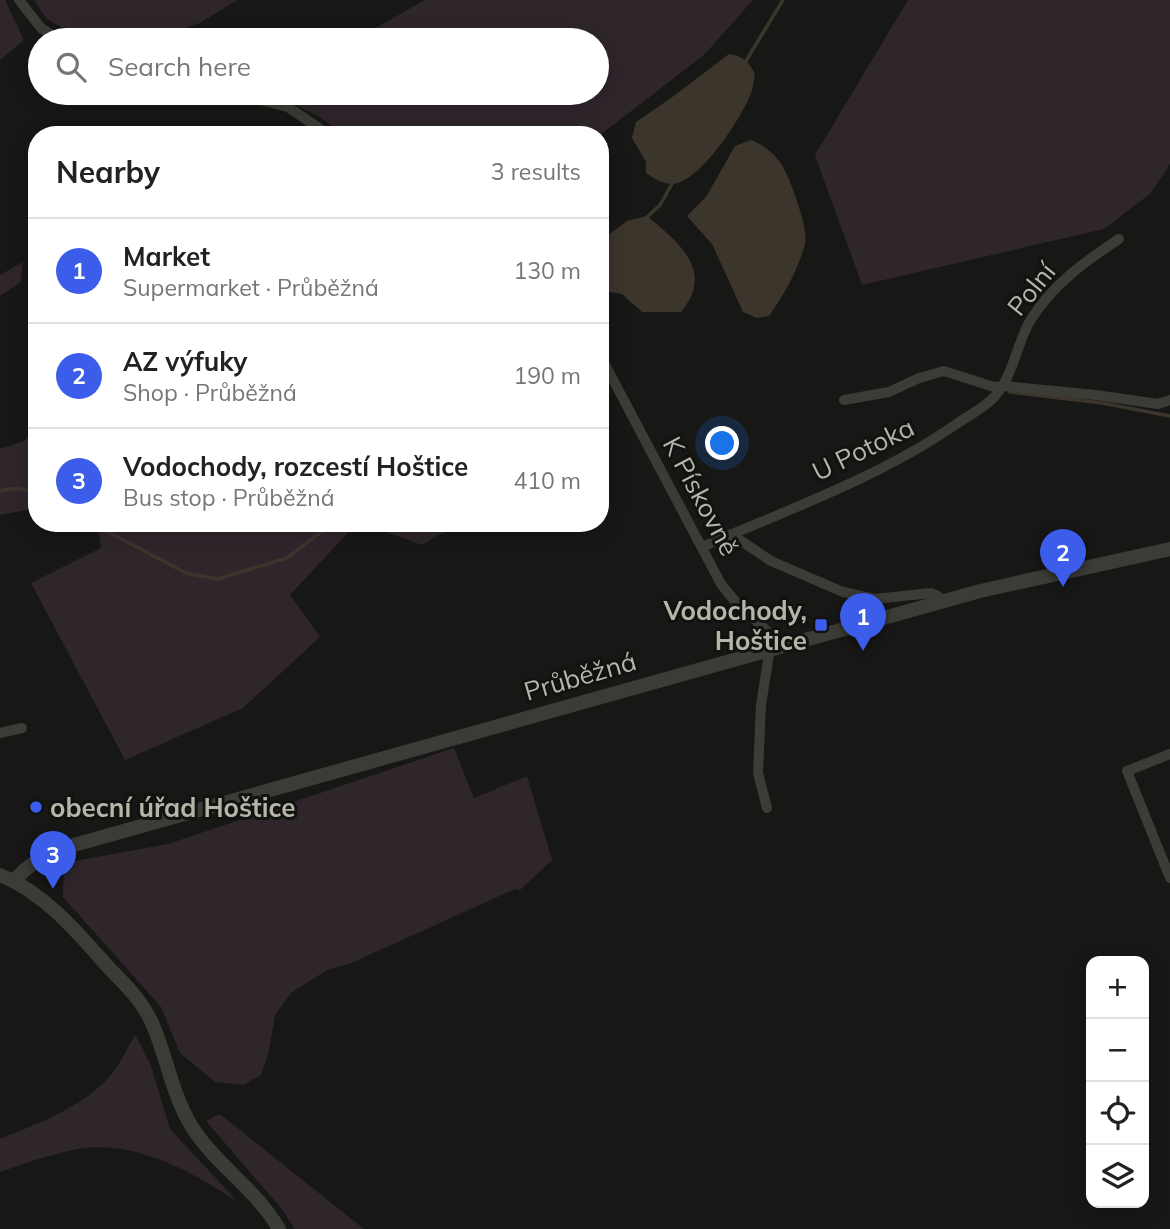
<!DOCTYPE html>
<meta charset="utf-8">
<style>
:root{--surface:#fff;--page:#f6f6f6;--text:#222;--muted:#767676;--line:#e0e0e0;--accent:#3b5dea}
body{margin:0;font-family:Mulish,sans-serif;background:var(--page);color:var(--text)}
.controls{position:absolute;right:21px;bottom:21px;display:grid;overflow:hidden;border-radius:14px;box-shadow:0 4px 18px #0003}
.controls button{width:63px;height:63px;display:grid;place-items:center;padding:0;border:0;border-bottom:2px solid var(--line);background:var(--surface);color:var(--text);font:35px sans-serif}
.you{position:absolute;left:723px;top:444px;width:24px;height:24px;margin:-18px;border:5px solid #fff;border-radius:50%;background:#1a73e8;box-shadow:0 0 0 10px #1a73e833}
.badge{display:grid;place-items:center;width:46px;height:46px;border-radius:50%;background:var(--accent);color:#fff;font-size:23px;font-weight:700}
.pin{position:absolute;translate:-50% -58px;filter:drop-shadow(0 2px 4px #0008)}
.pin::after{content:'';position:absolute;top:37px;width:24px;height:21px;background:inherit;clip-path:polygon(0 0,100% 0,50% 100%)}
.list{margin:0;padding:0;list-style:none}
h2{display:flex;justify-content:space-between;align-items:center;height:91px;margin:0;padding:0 28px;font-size:30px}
h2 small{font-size:23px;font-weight:400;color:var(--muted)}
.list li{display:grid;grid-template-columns:46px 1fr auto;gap:21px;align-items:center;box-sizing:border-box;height:105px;padding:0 28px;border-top:2px solid var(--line)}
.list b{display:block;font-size:26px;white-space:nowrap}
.list p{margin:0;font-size:23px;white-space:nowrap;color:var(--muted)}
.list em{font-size:23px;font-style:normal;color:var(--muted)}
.icon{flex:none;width:38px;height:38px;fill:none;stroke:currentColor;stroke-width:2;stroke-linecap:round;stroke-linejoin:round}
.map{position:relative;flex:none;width:1170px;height:1229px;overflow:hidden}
.search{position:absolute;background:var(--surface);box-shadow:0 4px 18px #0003;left:28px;top:28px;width:581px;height:77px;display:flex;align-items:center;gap:18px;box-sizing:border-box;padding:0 24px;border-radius:38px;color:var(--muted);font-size:26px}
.panel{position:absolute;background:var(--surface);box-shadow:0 4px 18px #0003;left:28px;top:126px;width:581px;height:406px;border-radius:28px}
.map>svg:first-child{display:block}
.green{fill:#2f262c}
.water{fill:#3b352c}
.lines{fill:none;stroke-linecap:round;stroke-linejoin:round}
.stream{stroke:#3b352c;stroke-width:3.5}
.minor{stroke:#3c3c37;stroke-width:10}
.tertiary{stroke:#3c3c37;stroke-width:14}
.poi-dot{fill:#3b5dea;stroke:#121211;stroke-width:2.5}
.labels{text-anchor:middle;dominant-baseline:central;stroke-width:6;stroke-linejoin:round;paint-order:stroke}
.street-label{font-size:26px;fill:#b7b4a8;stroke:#121211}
.poi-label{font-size:26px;font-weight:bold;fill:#b7b4a8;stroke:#121211;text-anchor:end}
</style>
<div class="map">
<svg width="1170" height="1229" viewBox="0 0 1170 1229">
<rect width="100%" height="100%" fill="#171716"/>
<path class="green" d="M0,0h5l19,40 -24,20z
M34,0h203l-37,23 -34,12 -42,-1 -14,6h-26l-37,-21z
M425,0h328l-49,55 -104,80h-257l-23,-18 -48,-24h325v-53h-243z
M908,0h262v164l-19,29 -47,36 -242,56 -47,-130z
M23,262l-2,20 -21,14v-21z
M37,428v80l-37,7v-66l24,-8z
M98,523h259l-67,72 30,42 -77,71 -118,52 -94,-177 70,-35z
M362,523h97l-37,22z
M454,748l20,50 53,-22 25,84 -32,30 -5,-1 -166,75 -22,6 -36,23 -16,22 -6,36 -8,24 -18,10 -28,-3 -35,-29 -19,-46 -98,-110 1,-34 104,-19z
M135,1035l15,28 20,66 68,73c-45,-30 -104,-63 -160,-53 -24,4 -55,15 -78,23v-33c37,-15 81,-31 109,-62 11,-12 18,-28 26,-42z
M220,1114l144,115h-69l-14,-21 -75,-87z"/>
<path class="water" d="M729,54c14,2 20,8 26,20 -1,5 -2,11 -3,16 -8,25 -53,95 -81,94 -9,-1 -18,-6 -25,-11v-11l-14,-24 4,-16 35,-24z
M751,140c13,5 25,15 32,27 8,14 26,63 22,77 -7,26 -21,51 -36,72l-12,2 -14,-6 -31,-68 -25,-28 19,-19 29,-51z
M647,216c21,18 53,41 47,71 -1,9 -8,18 -13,25h-39l-20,-18 -22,-4v-49l27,-20z"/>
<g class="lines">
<path class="stream" d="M744,64l39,-64
M644,220l16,-15 13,-23
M1010,392l92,11 68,13
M0,491c13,-4 25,-3 37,3
M91,523l95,50 32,6 69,-21 46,-35"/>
<path class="minor" d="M19,0l22,28 19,12
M232,93l56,14 41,28
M600,355l121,229 13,16 33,31 3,17 -9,57 -3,68 9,35
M844,400l45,-8 30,-14 25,-7 50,16 10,-1 92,9 62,9 12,-4
M731,534l40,27 72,31 32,7 56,-6 7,3 4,5
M702,547c85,-37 176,-69 253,-122 11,-8 25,-15 35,-24 23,-20 25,-54 40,-80 22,-36 54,-59 89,-82
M0,733l22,-5
M1170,754l-43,17 43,107"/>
<path class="tertiary" d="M0,875c45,18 78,58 109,93 16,16 34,34 43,55 15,34 20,72 40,104 24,38 65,63 87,102
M14,881c14,-17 30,-24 49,-33l917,-257 190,-42"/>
</g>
<g class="poi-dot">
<rect x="814" y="618" width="14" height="14" rx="3.5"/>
<circle cx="36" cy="807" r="7"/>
</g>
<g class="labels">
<g class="street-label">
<text transform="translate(1031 289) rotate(-51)">Polní</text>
<text transform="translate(863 449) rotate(-26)">U Potoka</text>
<text transform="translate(701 496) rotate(62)">K Pískovně</text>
<text transform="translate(580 676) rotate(-16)">Průběžná</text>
</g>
<g class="poi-label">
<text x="807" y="610">Vodochody,<tspan x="807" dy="30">Hoštice</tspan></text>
<text x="50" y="807" text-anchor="start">obecní úřad Hoštice</text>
</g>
</g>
</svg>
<div class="controls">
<button>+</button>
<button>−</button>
<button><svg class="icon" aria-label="locate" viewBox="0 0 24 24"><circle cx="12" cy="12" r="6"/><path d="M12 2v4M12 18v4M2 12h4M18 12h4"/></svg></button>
<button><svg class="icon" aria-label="layers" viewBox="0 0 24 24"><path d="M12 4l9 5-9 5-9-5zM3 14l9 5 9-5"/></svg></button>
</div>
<div class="you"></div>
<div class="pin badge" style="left:863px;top:651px">1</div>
<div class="pin badge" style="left:1063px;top:587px">2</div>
<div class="pin badge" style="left:53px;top:889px">3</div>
<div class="search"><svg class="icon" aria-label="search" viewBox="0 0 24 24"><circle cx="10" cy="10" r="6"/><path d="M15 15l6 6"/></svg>Search here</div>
<section class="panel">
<h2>Nearby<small>3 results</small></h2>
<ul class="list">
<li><span class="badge">1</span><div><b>Market</b><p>Supermarket · Průběžná</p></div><em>130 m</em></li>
<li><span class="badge">2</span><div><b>AZ výfuky</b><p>Shop · Průběžná</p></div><em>190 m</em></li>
<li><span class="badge">3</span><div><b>Vodochody, rozcestí Hoštice</b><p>Bus stop · Průběžná</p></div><em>410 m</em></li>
</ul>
</section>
</div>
